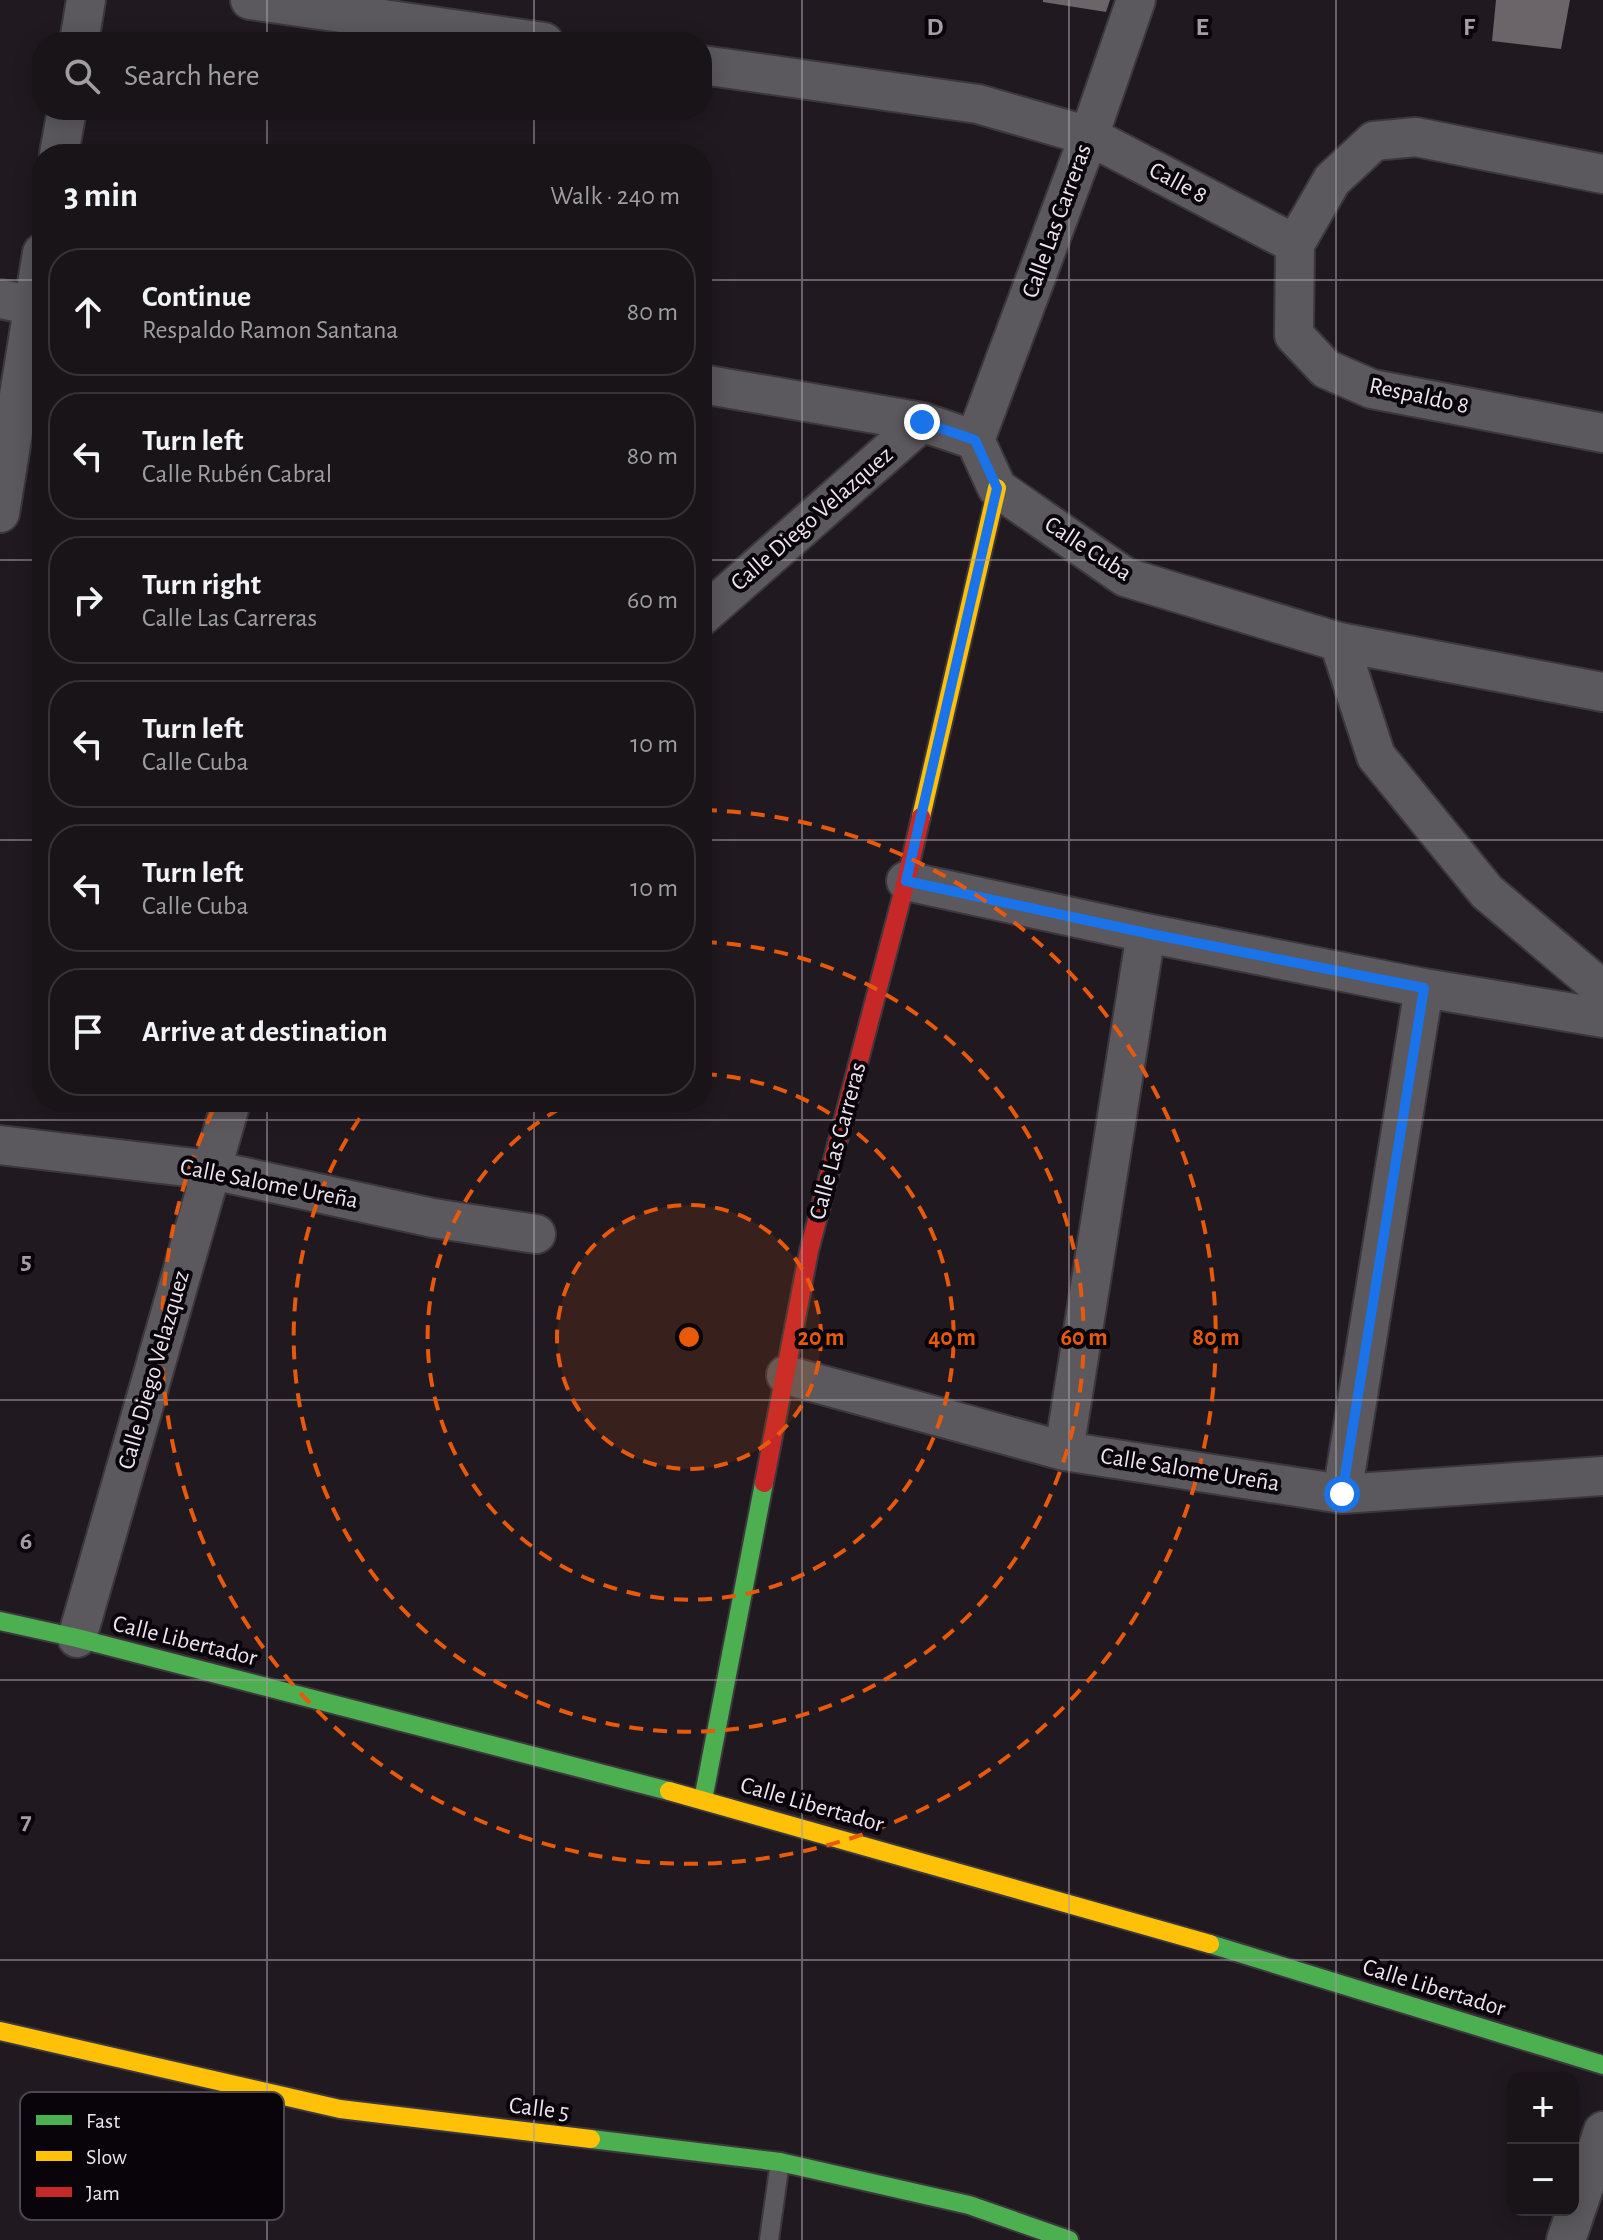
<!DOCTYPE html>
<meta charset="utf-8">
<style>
:root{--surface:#181418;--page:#252125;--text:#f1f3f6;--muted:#9f9ea2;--line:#363337}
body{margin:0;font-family:"Alegreya Sans",sans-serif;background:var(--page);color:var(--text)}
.controls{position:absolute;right:24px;bottom:24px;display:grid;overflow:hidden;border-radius:16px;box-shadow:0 4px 20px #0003}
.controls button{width:72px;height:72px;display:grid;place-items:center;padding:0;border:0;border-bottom:2px solid var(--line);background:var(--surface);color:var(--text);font:40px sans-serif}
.stop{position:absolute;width:24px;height:24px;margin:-18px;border:6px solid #1a73e8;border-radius:50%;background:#fff}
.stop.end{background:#1a73e8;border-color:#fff;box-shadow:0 2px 8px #0008}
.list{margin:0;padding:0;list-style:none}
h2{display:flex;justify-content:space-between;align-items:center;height:104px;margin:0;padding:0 32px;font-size:34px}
h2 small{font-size:26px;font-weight:400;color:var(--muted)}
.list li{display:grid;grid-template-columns:52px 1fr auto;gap:24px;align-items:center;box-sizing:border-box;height:128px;margin:0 16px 16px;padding:0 16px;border:2px solid var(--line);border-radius:32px}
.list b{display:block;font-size:30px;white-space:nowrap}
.list p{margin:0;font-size:26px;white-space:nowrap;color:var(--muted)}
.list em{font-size:26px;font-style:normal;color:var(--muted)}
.icon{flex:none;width:44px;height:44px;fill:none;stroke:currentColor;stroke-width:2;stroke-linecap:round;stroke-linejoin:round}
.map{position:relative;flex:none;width:1603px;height:2240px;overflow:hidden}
.search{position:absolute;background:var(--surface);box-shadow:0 4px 20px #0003;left:32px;top:32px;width:680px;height:88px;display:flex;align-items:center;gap:20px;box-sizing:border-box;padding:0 28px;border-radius:32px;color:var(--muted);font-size:30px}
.panel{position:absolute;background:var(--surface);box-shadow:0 4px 20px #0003;left:32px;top:144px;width:680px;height:968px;border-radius:32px}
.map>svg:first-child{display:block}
.building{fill:#6b6469}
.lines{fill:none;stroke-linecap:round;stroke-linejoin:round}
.lane-casing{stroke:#3c373c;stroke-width:22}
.street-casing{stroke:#3c373c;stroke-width:42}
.fast-casing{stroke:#3c373c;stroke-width:22}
.slow-casing{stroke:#3c373c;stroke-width:22}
.jam-casing{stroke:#3c373c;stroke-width:22}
.lane{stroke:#5b595d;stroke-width:18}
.street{stroke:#5b595d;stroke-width:38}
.fast{stroke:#4caf50;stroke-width:18}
.slow{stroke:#ffc107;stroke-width:18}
.jam{stroke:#c62828;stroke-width:18}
.route{stroke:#1a73e8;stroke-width:10}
.grid{fill:none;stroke:#a59da6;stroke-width:2;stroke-opacity:0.55}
.ring{fill:none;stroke:#e8590c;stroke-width:4;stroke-dasharray:14 10}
.labels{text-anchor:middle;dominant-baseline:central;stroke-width:8;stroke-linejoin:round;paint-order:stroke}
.street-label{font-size:24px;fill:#ece4ee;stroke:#080409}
.key{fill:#080409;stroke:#4c474e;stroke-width:2}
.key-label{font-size:22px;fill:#ece4ee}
.grid-label{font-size:26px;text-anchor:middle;font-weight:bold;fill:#a59da6;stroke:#080409;stroke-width:8;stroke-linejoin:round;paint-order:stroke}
.centre{fill:#e8590c;stroke:#080409;stroke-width:4}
.ring-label{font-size:24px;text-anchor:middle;font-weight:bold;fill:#e8590c;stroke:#080409;stroke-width:8;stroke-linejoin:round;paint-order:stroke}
</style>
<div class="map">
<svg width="1603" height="2240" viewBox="0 0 1603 2240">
<rect width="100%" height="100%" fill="#201a20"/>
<path class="building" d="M1043,0h67l-4,12 -63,-10z
M1496,0h74l-9,49 -69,-8z"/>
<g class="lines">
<g class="lane-casing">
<path id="lane" d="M769,2240l11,-78"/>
</g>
<g class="street-casing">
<path id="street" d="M250,0l294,42
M79,42l7,-42
M702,65l276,39 111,32 206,108
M59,154l8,-44
M1295,244l-1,91 32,34 46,20 231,44
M1295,244l37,-64 42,-39 42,-4 187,37
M0,299l42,8
M702,384l220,38 53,18 22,48 128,89 214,65 264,50
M975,440l114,-304 47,-136
M0,513l42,-260
M702,616l220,-194
M1339,642l37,114 111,136 116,98
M906,881l240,52 278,55 179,30
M0,1145l212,25 221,48 103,16
M786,1375l278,76 278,43 261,-18
M1064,1451l82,-518
M1342,1494l82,-506
M77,1638l154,-536
M1566,2240l37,-109"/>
</g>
<g class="fast-casing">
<path id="fast" d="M0,1621l77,17 592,153
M703,1800l61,-317
M1210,1944l393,121
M591,2139l189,23 189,43 100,35"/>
</g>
<g class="slow-casing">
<path id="slow" d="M921,817l76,-329
M669,1791l541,153
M0,2031l340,78 251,30"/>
</g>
<g class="jam-casing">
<path id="jam" d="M764,1483l45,-232 97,-370 15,-64"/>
</g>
<use href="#lane" class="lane"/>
<use href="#street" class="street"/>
<use href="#fast" class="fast"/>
<use href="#slow" class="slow"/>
<use href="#jam" class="jam"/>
</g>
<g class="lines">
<path class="route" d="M922,422l53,18 22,48 -91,393 240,52 278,55 -82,506"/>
</g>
<path class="grid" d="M267,0v42M534,0v42M802,0v2240M1069,0v2240M1336,0v2240M267,110v44M534,110v44M0,280h42M702,280h901M0,560h42M702,560h901M0,840h42M702,840h901M267,1102v1138M534,1102v1138M0,1120h1603M0,1400h1603M0,1680h1603M0,1960h1603"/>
<circle cx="689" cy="1337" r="132" fill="#e8590c" fill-opacity=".12"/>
<g class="ring">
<circle cx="689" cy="1337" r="132"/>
<path d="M703 1074A263 263 0 1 1 570 1103"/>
<path d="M703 942A395 395 0 1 1 371 1102"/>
<path d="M703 810A527 527 0 1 1 215 1106"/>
</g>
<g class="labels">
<g class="street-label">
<text transform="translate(1178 183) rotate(28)">Calle 8</text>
<text transform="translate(1057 221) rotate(-70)">Calle Las Carreras</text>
<text transform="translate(1419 396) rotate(12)">Respaldo 8</text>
<text transform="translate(812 519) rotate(-41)">Calle Diego Velazquez</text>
<text transform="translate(1088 549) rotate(33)">Calle Cuba</text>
<text transform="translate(838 1141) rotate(-75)">Calle Las Carreras</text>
<text transform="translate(269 1184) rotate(11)">Calle Salome Ureña</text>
<text transform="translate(154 1370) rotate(-74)">Calle Diego Velazquez</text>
<text transform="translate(1190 1470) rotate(9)">Calle Salome Ureña</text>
<text transform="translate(185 1641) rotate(14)">Calle Libertador</text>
<text transform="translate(812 1805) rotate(16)">Calle Libertador</text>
<text transform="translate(1434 1988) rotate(17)">Calle Libertador</text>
<text transform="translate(539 2109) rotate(7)">Calle 5</text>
</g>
</g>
<rect x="20" y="2092" width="264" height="128" rx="12" class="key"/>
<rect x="36" y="2115" width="36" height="10" fill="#4caf50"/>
<rect x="36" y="2151" width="36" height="10" fill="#ffc107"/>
<rect x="36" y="2187" width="36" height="10" fill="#c62828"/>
<g class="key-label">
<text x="86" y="2128">Fast</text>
<text x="86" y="2164">Slow</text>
<text x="86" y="2200">Jam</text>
</g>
<g class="grid-label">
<text x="935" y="35">D</text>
<text x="1202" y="35">E</text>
<text x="1469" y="35">F</text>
<text x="26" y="1269">5</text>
<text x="26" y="1549">6</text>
<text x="26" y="1829">7</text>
</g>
<circle cx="689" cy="1337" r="12" class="centre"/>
<g class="ring-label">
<text x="821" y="1345">20 m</text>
<text x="952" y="1345">40 m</text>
<text x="1084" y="1345">60 m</text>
<text x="1216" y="1345">80 m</text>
</g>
</svg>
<div class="controls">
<button>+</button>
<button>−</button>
</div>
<div class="stop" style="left:1342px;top:1494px"></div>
<div class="stop end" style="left:922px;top:422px"></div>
<div class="search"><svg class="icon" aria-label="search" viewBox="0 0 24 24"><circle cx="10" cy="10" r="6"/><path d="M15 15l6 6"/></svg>Search here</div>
<section class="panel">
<h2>3 min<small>Walk · 240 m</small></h2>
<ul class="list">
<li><svg class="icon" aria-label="ahead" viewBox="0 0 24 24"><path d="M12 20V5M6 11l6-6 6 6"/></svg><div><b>Continue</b><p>Respaldo Ramon Santana</p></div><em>80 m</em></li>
<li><svg class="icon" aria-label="left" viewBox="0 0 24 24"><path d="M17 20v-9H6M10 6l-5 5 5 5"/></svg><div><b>Turn left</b><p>Calle Rubén Cabral</p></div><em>80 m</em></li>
<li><svg class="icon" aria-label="right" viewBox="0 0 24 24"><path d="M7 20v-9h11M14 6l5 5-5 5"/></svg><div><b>Turn right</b><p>Calle Las Carreras</p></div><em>60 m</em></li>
<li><svg class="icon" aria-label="left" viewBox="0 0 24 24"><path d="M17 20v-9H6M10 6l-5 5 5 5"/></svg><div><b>Turn left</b><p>Calle Cuba</p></div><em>10 m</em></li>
<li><svg class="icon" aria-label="left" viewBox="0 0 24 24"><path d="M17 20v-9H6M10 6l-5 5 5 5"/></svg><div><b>Turn left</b><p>Calle Cuba</p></div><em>10 m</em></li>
<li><svg class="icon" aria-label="arrive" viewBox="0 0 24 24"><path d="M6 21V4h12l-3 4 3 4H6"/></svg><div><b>Arrive at destination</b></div></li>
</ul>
</section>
</div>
